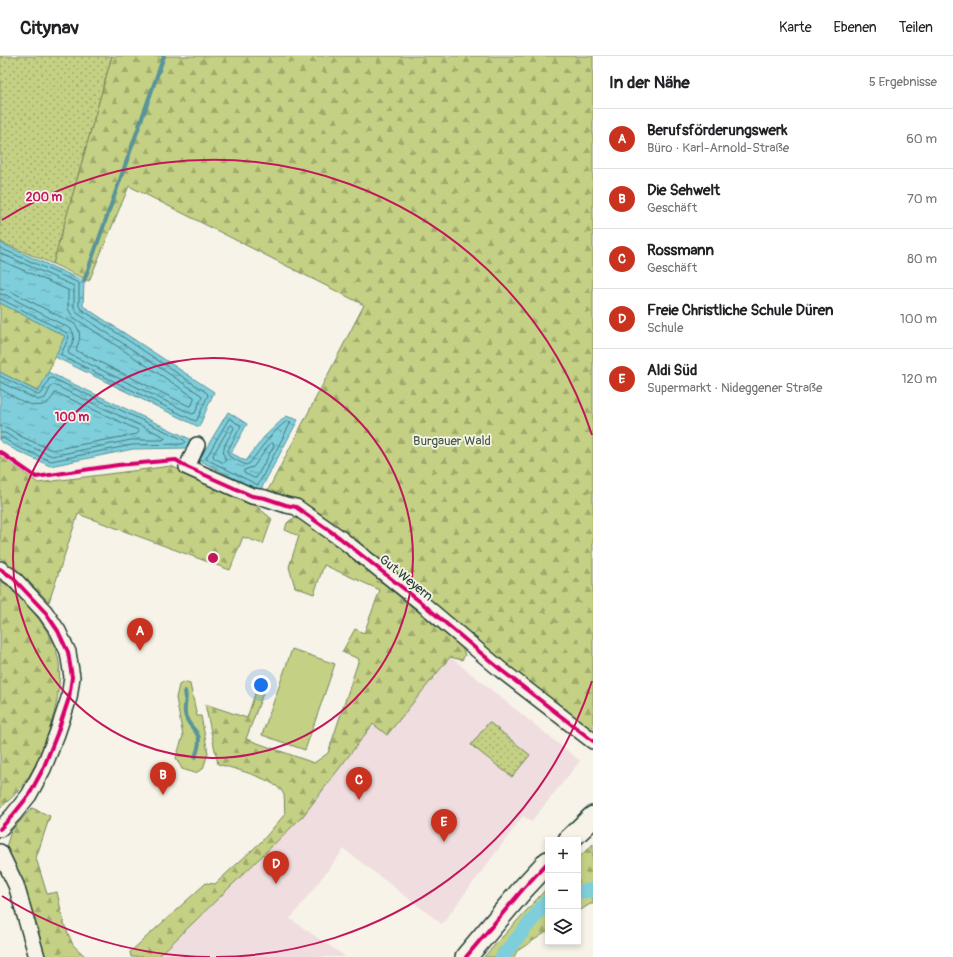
<!DOCTYPE html>
<html lang="de">
<meta charset="utf-8">
<style>
:root{--surface:#fff;--page:#f2f2f2;--text:#202124;--muted:#757577;--line:#e0e0e0;--accent:#c8321e}
body{margin:0;font-family:Pangolin,sans-serif;background:var(--page);color:var(--text)}
.controls{position:absolute;right:12px;bottom:12px;display:grid;overflow:hidden;border-radius:0px;box-shadow:0 2px 6px #0003}
.controls button{width:36px;height:36px;display:grid;place-items:center;padding:0;border:0;border-bottom:1px solid var(--line);background:var(--surface);color:var(--text);font:20px sans-serif}
.you{position:absolute;left:261px;top:629px;width:14px;height:14px;margin:-10px;border:3px solid #fff;border-radius:50%;background:#1a73e8;box-shadow:0 0 0 6px #1a73e833}
.badge{display:grid;place-items:center;width:26px;height:26px;border-radius:50%;background:var(--accent);color:#fff;font-size:13px;font-weight:700}
.pin{position:absolute;translate:-50% -33px;filter:drop-shadow(0 1px 2px #0008)}
.pin::after{content:'';position:absolute;top:21px;width:14px;height:12px;background:inherit;clip-path:polygon(0 0,100% 0,50% 100%)}
.list{margin:0;padding:0;list-style:none}
h2{display:flex;justify-content:space-between;align-items:center;height:52px;margin:0;padding:0 16px;font-size:17px}
h2 small{font-size:13px;font-weight:400;color:var(--muted)}
.list li{display:grid;grid-template-columns:26px 1fr auto;gap:12px;align-items:center;box-sizing:border-box;height:60px;padding:0 16px;border-top:1px solid var(--line)}
.list b{display:block;font-size:15px;white-space:nowrap}
.list p{margin:0;font-size:13px;white-space:nowrap;color:var(--muted)}
.list em{font-size:13px;font-style:normal;color:var(--muted)}
.icon{flex:none;width:22px;height:22px;fill:none;stroke:currentColor;stroke-width:2;stroke-linecap:round;stroke-linejoin:round}
.map{position:relative;flex:none;width:593px;height:901px;overflow:hidden}
header{display:flex;align-items:center;gap:24px;box-sizing:border-box;height:56px;padding:0 20px;background:var(--surface);border-bottom:1px solid var(--line)}
header strong{font-size:19px}
nav{display:flex;gap:22px;margin-inline-start:auto;font-size:14px}
main{display:flex}
aside{flex:1;background:var(--surface)}
.map>svg:first-child{display:block}
.built{fill:#efdddf}
.grass{fill:url(#grass-dots);stroke:#72865c}
.forest{fill:url(#forest-firs);stroke:#72865c}
.garden{fill:#c4d083;stroke:#72865c}
.water{fill:url(#water-ripples);stroke:#599499}
.lines{fill:none;stroke-linecap:round;stroke-linejoin:round}
.shore{stroke:#457777;stroke-width:1}
.stream{stroke:#599499;stroke-width:4}
.canal{stroke:#7fcedc;stroke-width:14}
.street-casing{stroke:#1f3d34;stroke-width:18}
.secondary-casing{stroke:#1f3d34;stroke-width:24}
.street{stroke:#f7f3e8;stroke-width:15}
.secondary{stroke:#f7f3e8;stroke-width:21}
.cycleway-casing{stroke:#f7f3e8;stroke-width:6}
.cycleway{stroke:#d6006c;stroke-width:4}
.ring{fill:none;stroke:#c2185b;stroke-width:2}
.labels{text-anchor:middle;dominant-baseline:central;stroke-width:3.5;stroke-linejoin:round;paint-order:stroke}
.park-label{font-size:13px;fill:#405a44;stroke:#f7f3e8}
.street-label{font-size:13px;fill:#1f3d34;stroke:#f7f3e8}
.centre{fill:#c2185b;stroke:#f7f3e8;stroke-width:2}
.ring-label{font-size:12px;text-anchor:middle;font-weight:bold;fill:#c2185b;stroke:#f7f3e8;stroke-width:3.5;stroke-linejoin:round;paint-order:stroke}
</style>
<header>
<strong>Citynav</strong>
<nav><a>Karte</a><a>Ebenen</a><a>Teilen</a></nav>
</header>
<main>
<div class="map">
<svg width="593" height="901" viewBox="0 0 593 901">
<defs>
<pattern id="grass-dots" width="8" height="8" patternUnits="userSpaceOnUse"><rect width="8" height="8" fill="#c4d083"/><path d="M2 2h.1M6 6h.1" fill="none" stroke="#9faa6c" stroke-width="1.8" stroke-linecap="round"/></pattern>
<pattern id="forest-firs" width="22" height="20" patternUnits="userSpaceOnUse"><rect width="22" height="20" fill="#c4d083"/><path d="M5 1l3.5 6h-7zM16 11l3.5 6h-7z" fill="#9faa6c"/></pattern>
<pattern id="water-ripples" width="26" height="14" patternUnits="userSpaceOnUse"><rect width="26" height="14" fill="#7fcedc"/><path d="M2 4q2-2 4 0t4 0M15 11q2-2 4 0t4 0" fill="none" stroke="#67a8b3"/></pattern>
</defs>
<rect width="100%" height="100%" fill="#f7f3e8"/>
<filter id="ink" filterUnits="userSpaceOnUse"><feTurbulence type="fractalNoise" baseFrequency=".025" numOctaves="2"/><feDisplacementMap in="SourceGraphic" scale="8" xChannelSelector="R" yChannelSelector="G"/><feConvolveMatrix kernelMatrix="1 2 1 2 8 2 1 2 1" color-interpolation-filters="sRGB"/></filter>
<g filter="url(#ink)">
<path class="built" d="M450,601l130,104 -49,61 -8,-6 -81,108 -98,-75 -54,70 56,38h-188l145,-141 70,-92 14,11z"/>
<path class="grass" d="M0,0h112l-59,208 -53,-22z
M489,666l41,33 -18,22 -41,-32z"/>
<path class="forest" d="M112,0h481v681l-243,-197 -85,-44 99,-191 -235,-119 -40,95 -36,-17z
M0,247l65,33 -26,56 -39,-20z
M0,399l38,28 133,-17 83,38 18,15 -9,25 -20,-7 -13,33 -152,-56 -29,88 -30,-30 -19,-14z
M298,462l45,32 119,98 3,7 -3,5 -12,-3 -63,78 -14,-11 -70,92 -145,141h-27l-1,-5 76,-69 9,1 47,-43 23,-27c-1,-5 0,-13 -1,-19 -6,-16 -50,-26 -66,-31l-13,-60 42,14 11,-33 7,3 -19,51 68,24 14,-10 31,-94 -17,-7 13,-23 9,4 16,-43 -56,-25 -10,29 -19,-7 -6,-20 10,-31 -14,-6 2,-7 5,-4z
M0,524c22,16 52,50 58,77 8,35 -15,105 -38,132 -6,7 -13,13 -20,19z
M32,752l18,8 -14,42 11,36 10,-2 7,32 9,21 13,12h-42l-22,-75 -16,-35 5,-16z
M593,788v60h-3l-12,8v-54z
M548,831v44l-31,20 -3,6h-30z"/>
<path class="garden" d="M292,593l43,15 -30,86 -43,-15z
M184,626l6,2 7,32h4l7,37 -5,16 -8,4 -13,-4 -6,-11 7,-22 -7,-38 3,-13z"/>
<path class="water" d="M0,187l84,38 -1,25 131,86 -15,35 -144,-70 10,-21 -65,-33z
M0,316l38,20 10,-20 144,68 -5,8 -54,1 -83,17 -35,-16 -15,-9z
M228,356l19,12 -16,29 15,8 18,-24 22,-21 12,4 -37,69 -5,1 -57,-30z"/>
<g class="lines">
<path class="shore" d="M0,192l79,35v23l2,3 126,84 1,2 -11,25 -2,1 -133,-65 -1,-2 8,-17 -2,-4 -64,-33 -3,-1
M0,197l74,33v21l3,6 124,82 1,2 -7,16 -3,1 -123,-60 -1,-2c4,-8 9,-15 3,-23l-65,-34 -6,-1
M0,204l68,30v19l5,8 121,80v2l-2,6 -3,1 -112,-55 -1,-2c4,-9 6,-16 -1,-25l-67,-34 -8,-2
M0,320l38,19 4,-2 7,-14 3,-1 132,62 2,2 -3,2 -51,1 -81,16 -34,-14 -14,-9h-3
M0,326l38,18 7,-2 7,-13h2l109,51 2,2 -2,2h-32l-79,16 -32,-14 -15,-9h-5
M0,333c18,9 42,30 55,4h2l81,37 1,2 -2,2 -85,16 -30,-13 -14,-9 -8,-2
M229,363h2l10,7 -13,24v4l2,3 16,8 4,-2c11,-15 22,-31 37,-42l4,1 -33,63 -52,-26z
M232,369l2,3c-5,11 -15,21 -8,32l-2,3 -10,-5 -1,-3 17,-29z
M271,387h2l1,3 -18,32h-2l-10,-5v-3l9,-3z"/>
<path class="stream" d="M84,225l80,-225
M185,635c2,8 -1,15 0,22 3,20 22,14 10,44"/>
<path class="canal" d="M578,836l15,-2
M502,901l46,-57"/>
<g class="street-casing">
<path id="street" d="M197,389l-10,22 65,29 13,2 21,7 10,2 44,31 83,66 78,66 92,71
M0,513l13,9 32,34 13,19 10,21 4,25 -3,21 -12,36 -14,35 -14,26 -16,20 -13,14
M0,796l16,33 21,72"/>
</g>
<g class="secondary-casing">
<path id="secondary" d="M569,784l24,-23
M466,901l57,-68 25,-27"/>
</g>
<use href="#street" class="street"/>
<use href="#secondary" class="secondary"/>
<g class="cycleway-casing">
<path id="cycleway" d="M0,396l36,25 82,-12 58,-5 11,7 65,29 13,2 21,7 10,2 44,31 83,66 78,66 92,71
M0,513l13,9 32,34 13,19 10,21 4,25 -3,21 -12,36 -14,35 -14,26 -16,20 -13,14
M466,901l57,-68 25,-27"/>
</g>
<use href="#cycleway" class="cycleway"/>
</g>
</g>
<g class="ring">
<circle cx="213" cy="502" r="200"/>
<path d="M592 625A399 399 0 0 1 216 901M210 901A399 399 0 0 1 2 840M2 164A399 399 0 0 1 592 379"/>
</g>
<g class="labels">
<g class="park-label">
<text x="452" y="385">Burgauer Wald</text>
</g>
<g class="street-label">
<text transform="translate(406 522) rotate(39)">Gut Weyern</text>
</g>
</g>
<circle cx="213" cy="502" r="6" class="centre"/>
<g class="ring-label">
<text x="44" y="145">200 m</text>
<text x="72" y="365">100 m</text>
</g>
</svg>
<div class="controls">
<button>+</button>
<button>−</button>
<button><svg class="icon" aria-label="layers" viewBox="0 0 24 24"><path d="M12 4l9 5-9 5-9-5zM3 14l9 5 9-5"/></svg></button>
</div>
<div class="you"></div>
<div class="pin badge" style="left:140px;top:595px">A</div>
<div class="pin badge" style="left:163px;top:739px">B</div>
<div class="pin badge" style="left:359px;top:744px">C</div>
<div class="pin badge" style="left:276px;top:828px">D</div>
<div class="pin badge" style="left:444px;top:786px">E</div>
</div>
<aside>
<h2>In der Nähe<small>5 Ergebnisse</small></h2>
<ul class="list">
<li><span class="badge">A</span><div><b>Berufsförderungswerk</b><p>Büro · Karl-Arnold-Straße</p></div><em>60 m</em></li>
<li><span class="badge">B</span><div><b>Die Sehwelt</b><p>Geschäft</p></div><em>70 m</em></li>
<li><span class="badge">C</span><div><b>Rossmann</b><p>Geschäft</p></div><em>80 m</em></li>
<li><span class="badge">D</span><div><b>Freie Christliche Schule Düren</b><p>Schule</p></div><em>100 m</em></li>
<li><span class="badge">E</span><div><b>Aldi Süd</b><p>Supermarkt · Nideggener Straße</p></div><em>120 m</em></li>
</ul>
</aside>
</main>
